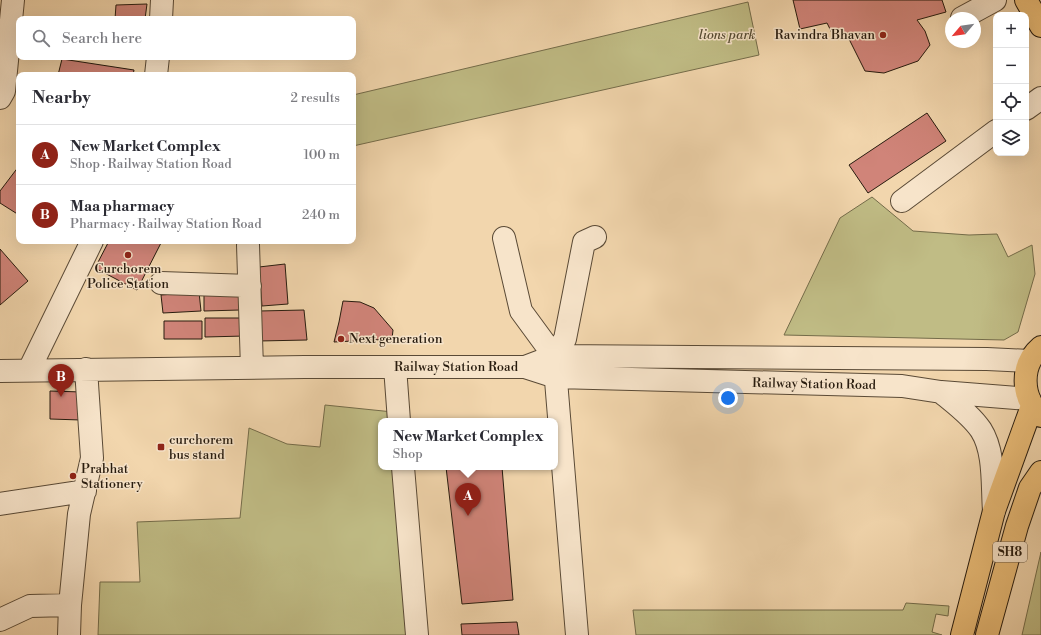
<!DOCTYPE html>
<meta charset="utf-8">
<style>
:root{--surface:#fff;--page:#f2f2f3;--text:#2b2b33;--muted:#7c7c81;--line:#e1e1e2;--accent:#8f2418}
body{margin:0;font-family:"Libre Bodoni",serif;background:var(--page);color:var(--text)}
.controls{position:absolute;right:12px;top:12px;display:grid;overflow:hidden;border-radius:8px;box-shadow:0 4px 16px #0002}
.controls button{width:36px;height:36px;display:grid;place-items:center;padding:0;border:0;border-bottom:1px solid var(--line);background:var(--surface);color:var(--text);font:20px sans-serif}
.compass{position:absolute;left:945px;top:12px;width:36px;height:36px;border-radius:50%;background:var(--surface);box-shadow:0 4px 16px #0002;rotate:241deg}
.you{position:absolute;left:728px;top:398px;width:14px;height:14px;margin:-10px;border:3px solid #fff;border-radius:50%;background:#1a73e8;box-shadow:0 0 0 6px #1a73e833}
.badge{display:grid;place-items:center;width:26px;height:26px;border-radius:50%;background:var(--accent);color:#fff;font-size:13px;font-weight:700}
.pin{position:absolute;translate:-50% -33px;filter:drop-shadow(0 1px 2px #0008)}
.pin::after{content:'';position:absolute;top:21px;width:14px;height:12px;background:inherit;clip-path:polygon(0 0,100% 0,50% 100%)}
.popup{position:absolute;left:378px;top:418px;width:180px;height:52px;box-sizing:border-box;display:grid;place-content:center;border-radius:8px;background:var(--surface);filter:drop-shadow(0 1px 3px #0005);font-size:13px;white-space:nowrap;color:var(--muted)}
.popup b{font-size:15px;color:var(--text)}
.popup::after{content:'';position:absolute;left:50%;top:100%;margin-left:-8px;border:8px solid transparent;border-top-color:var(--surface)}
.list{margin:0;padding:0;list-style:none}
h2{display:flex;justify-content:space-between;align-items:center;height:52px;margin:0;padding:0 16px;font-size:17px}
h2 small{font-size:13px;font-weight:400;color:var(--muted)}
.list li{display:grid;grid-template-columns:26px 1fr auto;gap:12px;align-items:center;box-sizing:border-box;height:60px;padding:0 16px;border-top:1px solid var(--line)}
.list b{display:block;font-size:15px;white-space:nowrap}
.list p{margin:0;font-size:13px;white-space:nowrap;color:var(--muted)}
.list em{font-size:13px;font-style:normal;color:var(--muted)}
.icon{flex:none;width:22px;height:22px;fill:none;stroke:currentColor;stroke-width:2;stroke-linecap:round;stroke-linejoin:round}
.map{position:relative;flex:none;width:1041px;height:635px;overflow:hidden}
.search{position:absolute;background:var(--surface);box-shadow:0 4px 16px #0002;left:16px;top:16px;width:340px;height:44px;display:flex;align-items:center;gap:10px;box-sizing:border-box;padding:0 14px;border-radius:8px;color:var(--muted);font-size:15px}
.panel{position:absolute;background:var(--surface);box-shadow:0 4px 16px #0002;left:16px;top:72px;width:340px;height:172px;border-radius:8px}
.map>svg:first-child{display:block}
.green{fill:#c0bc85;stroke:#746c4a}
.building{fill:#d08479;stroke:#271b0e}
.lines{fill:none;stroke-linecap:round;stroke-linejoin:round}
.minor-casing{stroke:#5a4a36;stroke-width:24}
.major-casing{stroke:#271b0e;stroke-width:24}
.minor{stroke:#f7e4ca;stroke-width:22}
.major{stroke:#e9bb76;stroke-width:22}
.poi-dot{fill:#8f2418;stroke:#f7e4ca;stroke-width:1.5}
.labels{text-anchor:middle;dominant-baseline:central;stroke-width:3;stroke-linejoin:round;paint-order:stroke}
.shield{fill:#f7e4ca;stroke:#655746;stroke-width:1}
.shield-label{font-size:12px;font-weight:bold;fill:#271b0e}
.park-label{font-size:13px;font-style:italic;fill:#554b32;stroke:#f7e4ca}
.poi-label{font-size:13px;fill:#271b0e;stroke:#f7e4ca;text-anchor:start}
.street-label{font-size:13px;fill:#271b0e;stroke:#f7e4ca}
</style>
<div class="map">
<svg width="1041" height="635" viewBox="0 0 1041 635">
<rect width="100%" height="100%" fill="#f2d6ad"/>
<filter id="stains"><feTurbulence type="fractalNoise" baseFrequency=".005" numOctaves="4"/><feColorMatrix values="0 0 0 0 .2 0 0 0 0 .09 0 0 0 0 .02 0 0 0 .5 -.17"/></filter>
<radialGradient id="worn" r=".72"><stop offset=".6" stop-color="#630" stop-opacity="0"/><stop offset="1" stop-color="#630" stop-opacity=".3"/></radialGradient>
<path class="green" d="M748,2l11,53 -406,91v-51z
M872,197l41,34 56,4 28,-1 11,23 24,-12 3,29 -17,58 -14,8 -220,-5 56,-117z
M325,405l68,7v9h-12v46h16l12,168h-311l2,-53h40l-3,-60 103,-4 9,-90 38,16 33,3z
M1041,552v83h-19z
M906,603l43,3 -1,10 -12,-2 -4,18 10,3h-306l-3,-25h270z"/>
<path class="building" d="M793,0h149l4,12 -29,8 8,11 5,14 -12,16 -34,12 -19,-2 -17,-34 -16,-4 -5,-10 -27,6z
M147,4l-2,15h-30l1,-14z
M62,59l72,11 -1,5h-75z
M927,113l19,28 -78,52 -19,-28z
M19,166v49l-19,-12v-12z
M109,241h53l-25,49 -42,-22z
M0,249l28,32 -28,24z
M285,264l3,40 -26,2 -3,-39z
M199,292l2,19 -38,2 -2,-18z
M239,293l1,17 -36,1v-16z
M343,301l17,1 14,6 19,22 -1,9 -58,3 5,-20z
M304,310l3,30 -48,1v-30z
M205,318h40v18l-40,1z
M164,321h38v18h-38z
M50,391l32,1 -1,28 -31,-1z
M497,419l1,2h-49z
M446,467h56l11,133 -51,4z
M517,622l2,13h-57l-1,-11z"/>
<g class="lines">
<g class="minor-casing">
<path id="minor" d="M962,18l33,-18
M161,19l1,-19
M156,75l2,-18
M0,98l4,-7 9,-91
M1026,109l15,-11
M902,201l94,-70
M504,238l17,73 33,45 23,279
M248,245l4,123
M161,283l89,3
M554,356l11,-17 19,-97 11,-5
M395,367l4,54
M525,367l29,-11 433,3 42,2
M29,370l63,-129
M0,371l305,-4h220l31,10 346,9 39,6 88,7
M941,392c13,11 30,23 40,38 14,22 11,55 13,81
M403,467l14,168
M0,504l85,-13
M0,620l30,-14 40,-1
M69,635l1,-30 9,-91 13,-56 -6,-89"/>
</g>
<g class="major-casing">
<path id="major" d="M1026,0l15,26
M1041,347c-21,18 -20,50 0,69
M962,635l32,-124 38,-105
M987,635l30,-109 13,-38 11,-16"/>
</g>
<use href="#minor" class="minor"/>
<use href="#major" class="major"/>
</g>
<g class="poi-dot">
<circle cx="883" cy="35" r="4"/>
<circle cx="128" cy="255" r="4"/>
<circle cx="341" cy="339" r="4"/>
<rect x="157" y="443" width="8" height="8" rx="2"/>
<circle cx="73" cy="476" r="4"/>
</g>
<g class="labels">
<rect class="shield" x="993" y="542" width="34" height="20" rx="3"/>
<g class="shield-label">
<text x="1010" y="552">SH8</text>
</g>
<g class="park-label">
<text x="727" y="35">lions park</text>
</g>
<g class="poi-label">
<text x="875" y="35" text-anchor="end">Ravindra Bhavan</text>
<text x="128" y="269" text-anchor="middle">Curchorem<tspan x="128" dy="15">Police Station</tspan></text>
<text x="349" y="339">Next generation</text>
<text x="169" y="440">curchorem<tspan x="169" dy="15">bus stand</tspan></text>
<text x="81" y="469">Prabhat<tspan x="81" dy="15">Stationery</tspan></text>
</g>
<g class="street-label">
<text x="456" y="367">Railway Station Road</text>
<text transform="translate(814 384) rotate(1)">Railway Station Road</text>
</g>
</g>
<rect width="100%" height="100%" filter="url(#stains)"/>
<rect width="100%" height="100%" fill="url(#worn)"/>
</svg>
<div class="controls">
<button>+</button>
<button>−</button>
<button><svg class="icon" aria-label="locate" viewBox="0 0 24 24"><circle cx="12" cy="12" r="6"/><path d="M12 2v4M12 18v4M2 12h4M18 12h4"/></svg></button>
<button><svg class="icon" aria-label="layers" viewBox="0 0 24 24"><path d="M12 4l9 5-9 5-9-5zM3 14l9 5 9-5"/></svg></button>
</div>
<svg class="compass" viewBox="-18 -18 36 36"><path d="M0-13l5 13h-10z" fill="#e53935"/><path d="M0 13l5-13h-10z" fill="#7c7c81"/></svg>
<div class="you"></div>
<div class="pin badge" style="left:468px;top:516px">A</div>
<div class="popup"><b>New Market Complex</b>Shop</div>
<div class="pin badge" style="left:61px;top:397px">B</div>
<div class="search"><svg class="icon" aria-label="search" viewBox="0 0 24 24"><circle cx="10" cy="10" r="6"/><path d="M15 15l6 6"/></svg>Search here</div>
<section class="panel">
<h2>Nearby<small>2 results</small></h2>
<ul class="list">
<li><span class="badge">A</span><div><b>New Market Complex</b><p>Shop · Railway Station Road</p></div><em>100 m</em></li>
<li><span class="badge">B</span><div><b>Maa pharmacy</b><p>Pharmacy · Railway Station Road</p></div><em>240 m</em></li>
</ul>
</section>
</div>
